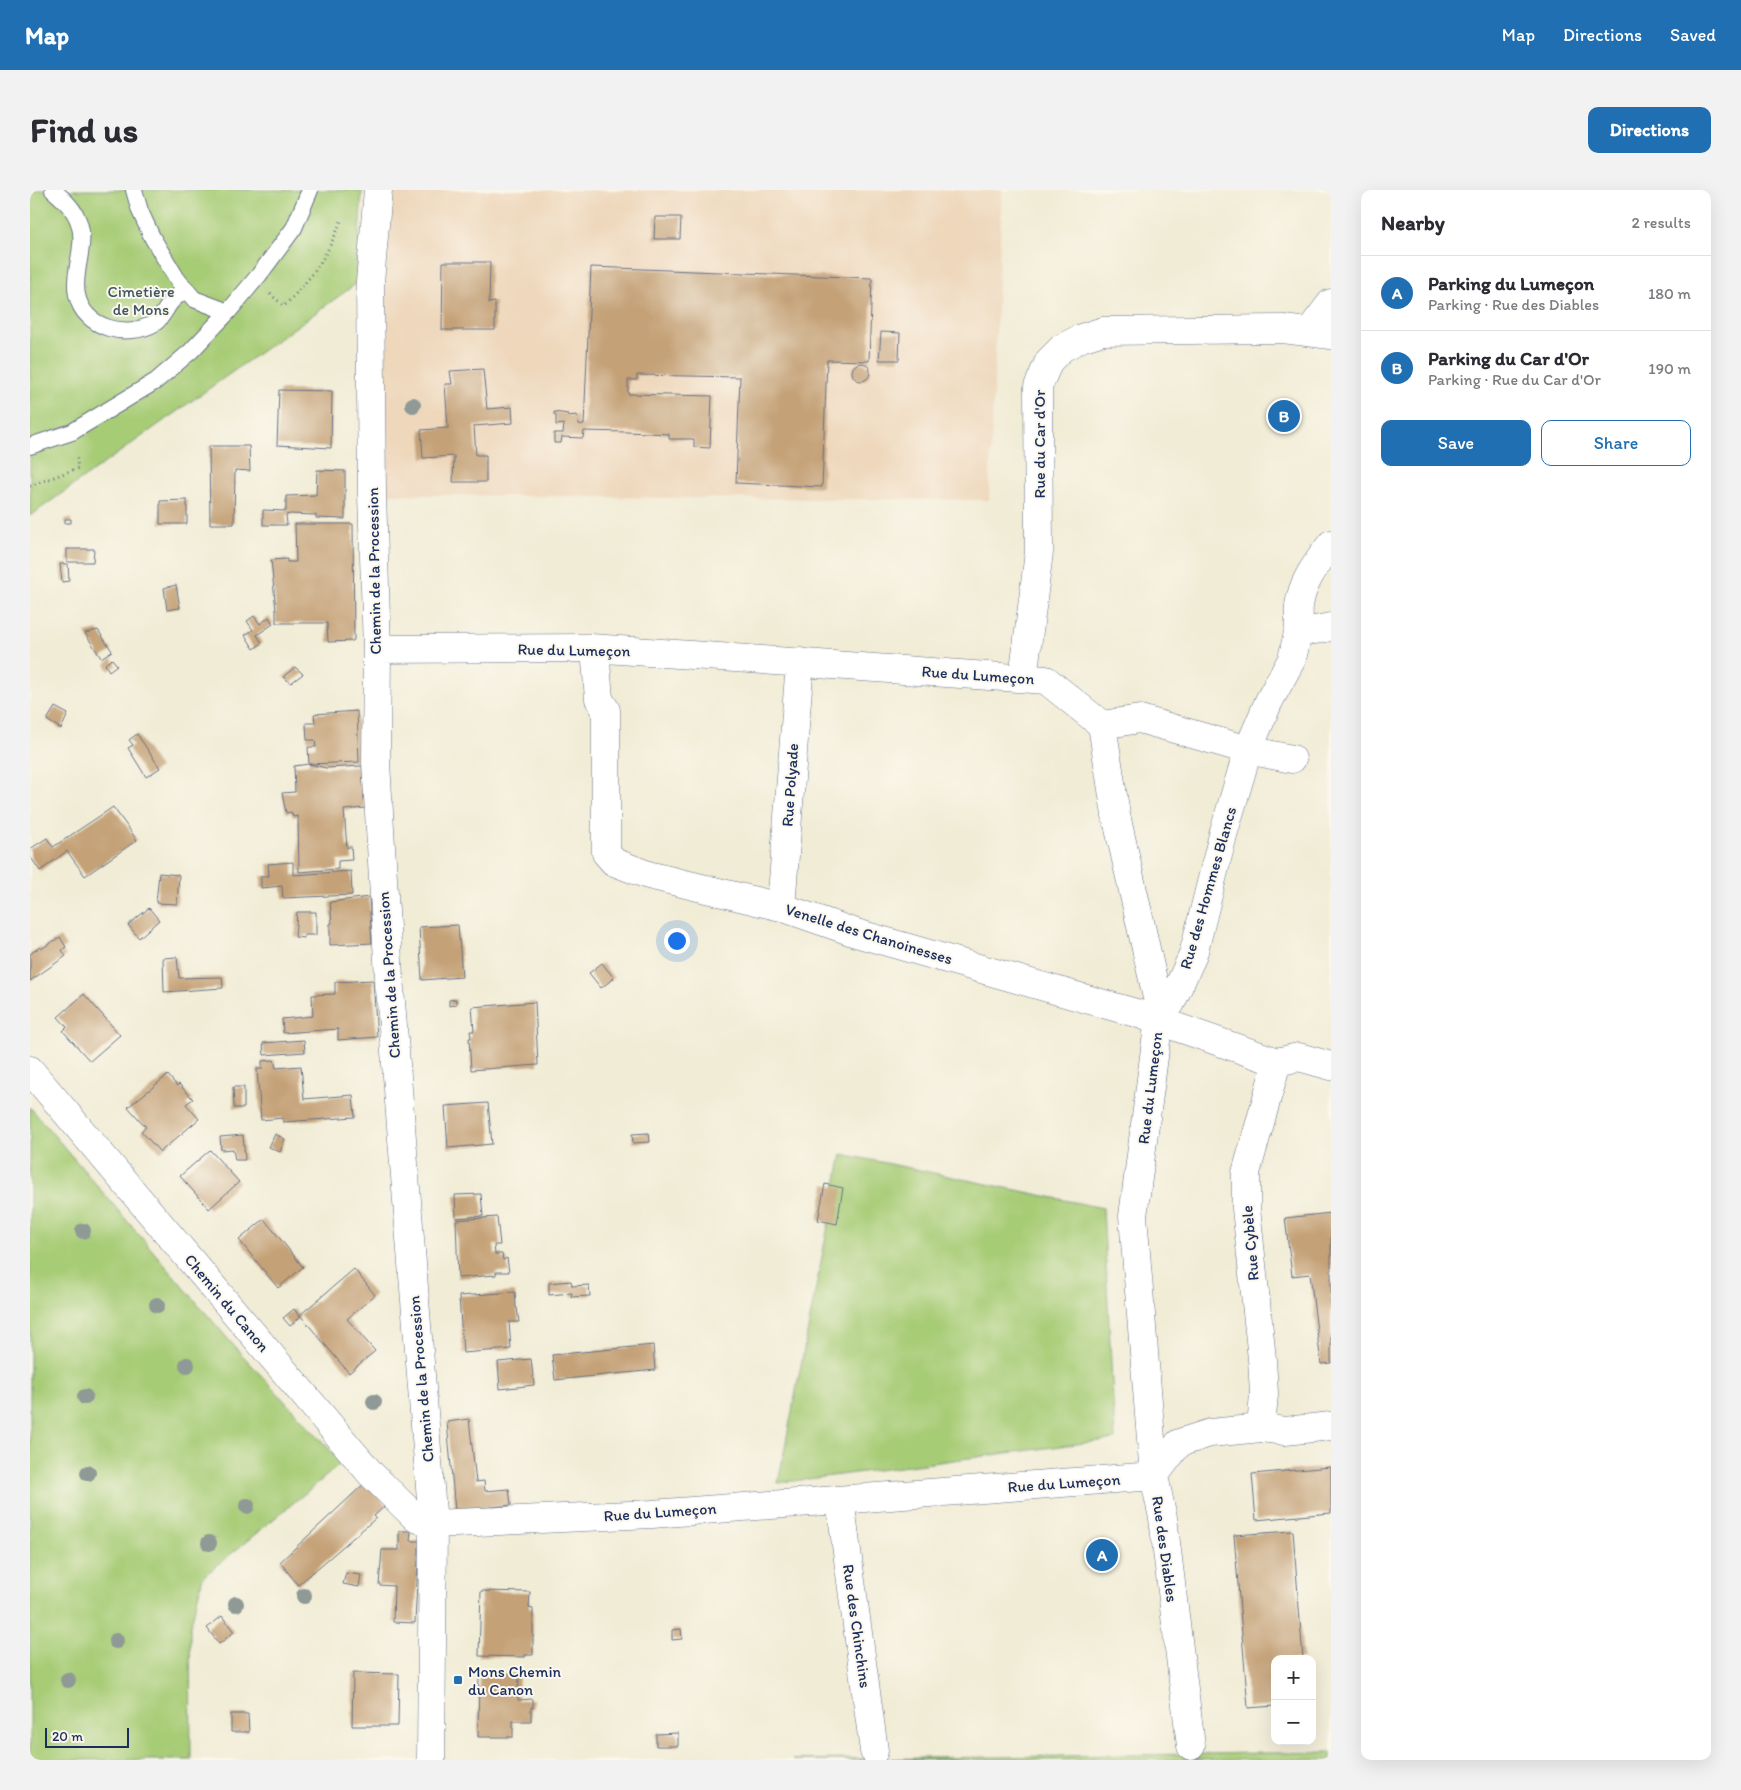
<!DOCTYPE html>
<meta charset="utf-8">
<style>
:root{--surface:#fff;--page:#f2f2f3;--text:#2b2b33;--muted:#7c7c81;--line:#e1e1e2;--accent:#1f6fb2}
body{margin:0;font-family:Itim,sans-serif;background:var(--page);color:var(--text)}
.controls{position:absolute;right:15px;bottom:15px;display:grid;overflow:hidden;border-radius:10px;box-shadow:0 5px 20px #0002}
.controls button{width:45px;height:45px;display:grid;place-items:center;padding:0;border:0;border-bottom:1px solid var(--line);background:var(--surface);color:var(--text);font:25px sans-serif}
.scale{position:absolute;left:15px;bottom:12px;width:84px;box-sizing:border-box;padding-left:5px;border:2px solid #1b2f5e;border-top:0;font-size:14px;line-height:18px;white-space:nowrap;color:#1b2f5e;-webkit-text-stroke:4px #fbf7ec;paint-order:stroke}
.you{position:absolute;left:646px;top:750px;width:18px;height:18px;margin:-12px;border:4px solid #fff;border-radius:50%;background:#1a73e8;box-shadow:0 0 0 8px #1a73e833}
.badge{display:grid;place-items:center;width:32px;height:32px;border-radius:50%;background:var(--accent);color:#fff;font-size:16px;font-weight:700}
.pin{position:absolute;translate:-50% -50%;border:2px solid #fff;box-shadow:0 1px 5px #0006}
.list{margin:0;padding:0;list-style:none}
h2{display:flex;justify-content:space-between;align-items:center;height:65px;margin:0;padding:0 20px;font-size:21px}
h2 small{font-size:16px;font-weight:400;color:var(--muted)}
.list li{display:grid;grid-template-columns:32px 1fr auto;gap:15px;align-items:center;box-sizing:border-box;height:75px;padding:0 20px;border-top:1px solid var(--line)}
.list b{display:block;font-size:19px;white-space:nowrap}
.list p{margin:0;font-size:16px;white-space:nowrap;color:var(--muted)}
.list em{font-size:16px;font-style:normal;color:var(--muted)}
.actions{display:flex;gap:10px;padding:15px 20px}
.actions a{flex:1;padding:11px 0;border:1px solid var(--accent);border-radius:10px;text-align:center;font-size:18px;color:var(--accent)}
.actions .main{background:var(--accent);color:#fff}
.map{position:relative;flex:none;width:1301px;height:1570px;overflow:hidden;border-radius:10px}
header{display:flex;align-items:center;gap:30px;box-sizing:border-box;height:70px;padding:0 25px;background:var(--accent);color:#fff}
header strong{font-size:24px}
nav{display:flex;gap:28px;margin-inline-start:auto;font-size:18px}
.intro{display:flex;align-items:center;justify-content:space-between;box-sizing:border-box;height:120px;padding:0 30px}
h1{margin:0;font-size:35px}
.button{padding:12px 22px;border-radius:10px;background:var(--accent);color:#fff;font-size:18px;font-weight:700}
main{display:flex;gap:30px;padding:0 30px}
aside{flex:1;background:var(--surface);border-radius:10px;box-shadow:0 5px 20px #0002}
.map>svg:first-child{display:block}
.built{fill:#eed7bb}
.green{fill:#a7cc76;stroke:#617e6a}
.building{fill:#c4a177}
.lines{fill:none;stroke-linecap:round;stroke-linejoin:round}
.service-casing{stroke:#667188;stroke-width:18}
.minor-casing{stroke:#667188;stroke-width:29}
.path{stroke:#667188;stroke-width:3;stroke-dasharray:1 4;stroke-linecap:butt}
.service{stroke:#fff;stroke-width:16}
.minor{stroke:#fff;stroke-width:28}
.tree{fill:#8f9a97}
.poi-dot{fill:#1f6fb2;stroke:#fbf7ec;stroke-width:2}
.labels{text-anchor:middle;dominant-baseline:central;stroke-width:4;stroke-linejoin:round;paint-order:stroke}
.park-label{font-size:16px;fill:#3e5664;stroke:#fbf7ec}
.street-label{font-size:16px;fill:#1b2f5e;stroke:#fbf7ec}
.poi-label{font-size:16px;fill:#1b2f5e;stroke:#fbf7ec;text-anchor:start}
</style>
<header>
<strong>Map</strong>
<nav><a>Map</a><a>Directions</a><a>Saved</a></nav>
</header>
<div class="intro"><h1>Find us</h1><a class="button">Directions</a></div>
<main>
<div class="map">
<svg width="1301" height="1570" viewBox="0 0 1301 1570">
<rect width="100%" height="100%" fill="#fbf7ec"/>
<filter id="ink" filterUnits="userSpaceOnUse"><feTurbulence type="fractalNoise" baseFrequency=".02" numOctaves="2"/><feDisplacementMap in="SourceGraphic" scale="10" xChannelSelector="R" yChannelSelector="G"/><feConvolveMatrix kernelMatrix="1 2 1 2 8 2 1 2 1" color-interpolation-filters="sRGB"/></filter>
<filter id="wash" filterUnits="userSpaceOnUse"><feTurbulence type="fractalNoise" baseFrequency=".0096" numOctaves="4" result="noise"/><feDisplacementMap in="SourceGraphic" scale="20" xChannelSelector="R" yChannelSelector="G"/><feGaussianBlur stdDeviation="1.12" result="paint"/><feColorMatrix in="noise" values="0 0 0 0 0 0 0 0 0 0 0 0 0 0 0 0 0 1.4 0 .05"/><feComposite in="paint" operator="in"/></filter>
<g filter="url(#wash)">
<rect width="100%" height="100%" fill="#f1ecd5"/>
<path class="built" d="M348,0h624l-13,310 -311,-2 -306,-4z"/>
<path class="green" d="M0,0h332l-6,94 -326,232z
M0,917l204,239 108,117 -139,114 -13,50 1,133h-161z
M812,964l261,54 12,231 -337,44z
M1301,1562v8h-539z"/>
<g id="blocks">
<path class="building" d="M625,27h26l-1,22h-26z
M413,72h47l-1,41 6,-1v28h-53z
M561,77l281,11 -3,83 -42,-1 -5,127 -86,-4 4,-106 -103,-2v5h-9v14l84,2 -2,52 -16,-1v-8h-25v-5l-42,-2 -43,-1 -1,7 -21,-1 -1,6h-7v-10h9l1,-9 -8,1v-9l-2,-1v-3l14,2v2l9,-1 1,9 6,1z
M851,142l19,1 -1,27h-20z
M822 182a9 9 0 1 1 18 0a9 9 0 1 1-18 0Z
M453,179l4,40 25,-2 1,16 -39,3 2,29h10v27h-33l1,-26 -31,2 -2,-28 27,-2 -3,-44h7l-2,-13z
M249,200l53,1 -1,57 -54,-3z
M179,256h40l1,25 -15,-1 -1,54h-24z
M287,280l28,1v48l-29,-1v-3l-26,-1 -4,1 1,10h-24v-15l23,1v-15l30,-1z
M157,310v24h-27v-23z
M35,329h6v4h-6z
M265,334h58l1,116 -2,1 -24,1 -1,-19h-51v-12l-5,-51 16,-1v3h9z
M37,359h27l-1,13h-26z
M30,374h8l1,17 -7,1z
M146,395l4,23 -13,2 -3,-22z
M224,426l6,8 9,-7 4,7 -16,11 5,8 -8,6 -9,-14 8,-5 -6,-9z
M68,440l14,21 -11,7 -16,-25z
M82,469l5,6 -8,6 -4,-7z
M265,477l8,7 -12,9 -8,-6z
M25,517l13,7 -7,15 -14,-9z
M327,521l2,51 -50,2 17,4 36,-2 3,42 -21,2 3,38 4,-2 1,14 -14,1v8l-39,3 -1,-56 -5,1 -2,-5 -5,1 -4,-20 13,-1 -1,-26 15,-2 -1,-17h8l-1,-7h-8l-1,-17h9l-1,-9z
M107,544l23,34 -14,9 -18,-29 5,-3 -4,-5z
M83,617l24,33 -52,36 -18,-25 -27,20 -10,-15v-7l17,-11 6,9z
M263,672v13l58,-4 1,24 -69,3 -1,-12 -21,2v-12h8l-1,-12z
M129,683l20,2 -2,29 -21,-1z
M339,707l3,46 -42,2v-21l2,-1 -2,-21z
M119,718l10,12 -20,18 -11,-13z
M267,722h19v23h-12v3l-9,-1z
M428,735l4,52 -40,3 -3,-53z
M30,747l6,10 -4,3 4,6 -36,25v-27l10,-7 1,2z
M147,767l2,21 43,-1 1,11 -59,4 -1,-34z
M572,773l12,15 -13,10 -12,-15z
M343,790l4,57 -39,3v-11l-55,4 -1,-14 31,-3 -1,-21 23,-1v-12z
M54,804l36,41 -30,26 -27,-30 4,-4 -9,-10z
M426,809v6l-7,1v-6z
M505,812l3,63 -67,5 -2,-32h2l-1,-7h4l-2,-24z
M274,850l1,12 -41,3 -1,-12z
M244,870l2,8 25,-2 3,33 49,-4 2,22 -72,5v-4l-22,2 -4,-51h5v-8z
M138,885l9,11 2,-2 14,15 -7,5 13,15 -39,33 -19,-21 5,-4 -18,-20z
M203,897h11v21h-10z
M458,913l4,41 -44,4 -3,-42z
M619,943l1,9 -17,1 -1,-9z
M245,944l10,5 -5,13 -11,-5z
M213,945l2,25h-10l-2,-11 -12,1 -1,-13z
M180,960l29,32 -30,27 -29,-33z
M795,994l18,4 -6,36 -19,-4z
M451,1004l2,22 -27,2 -1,-23z
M1301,1023v150l-10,1 -11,-90 -18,2 -7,-58z
M467,1027l3,28h-6l1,9h7l1,6 4,-2 2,14h-13v3l-38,3 -2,-58z
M234,1029l39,48 -25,21 -39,-48z
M324,1079l21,26 -28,24 28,32 -26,22 -49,-58z
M541,1091l1,5 17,-1 1,11 -19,1 1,-4 -23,2v-12z
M485,1102l1,16h1l2,14h-10l2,27 -48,4 -4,-57z
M264,1119l6,8 -10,9 -7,-8z
M623,1155l2,25 -100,10 -3,-25z
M501,1169l3,26 -34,4 -2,-27z
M439,1229l7,63 8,-1 1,10 24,-2 2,16 -56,6 -8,-89z
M1301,1277v46l-75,7 -4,-46z
M336,1292l20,23 -12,11 2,2 -78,67 -18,-23z
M369,1341h12l-1,10h9l-4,82 -22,-1 1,-36 -15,-1 3,-35h17z
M1263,1341l10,128h-28v47l-27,2 -14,-173z
M316,1383l15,2 -2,12 -16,-3z
M451,1401l49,1 -1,16 4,1v46h-8v2l-46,-1z
M192,1426l12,16 -15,12 -12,-16z
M651,1439l1,10 -10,1v-10z
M323,1483l46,1 -1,52h-46z
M449,1483l40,1 -1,26 15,-1v9l-2,-1v14h-18v16h-35z
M201,1524h17l1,18h-18z
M648,1543v13h-22v-12z"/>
</g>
</g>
<g filter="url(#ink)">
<use href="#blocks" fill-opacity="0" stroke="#667188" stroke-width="1"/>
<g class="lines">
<g class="service-casing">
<path id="service" d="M23,0c10,9 22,19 26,33 8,23 -7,49 -2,72 7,34 50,44 78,28 7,-5 11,-15 16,-21 4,-5 10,-9 15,-13
M104,0l6,21 12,26 25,42 17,20 34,13
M0,256l42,-14 84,-51 35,-30 37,-39 31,-37 35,-47 16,-38"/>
</g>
<g class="minor-casing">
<path id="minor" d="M348,0l-8,92 2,212 5,155 -1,114 13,214 44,547 -2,236
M1279,142l22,-29
M1268,443c2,-9 0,-18 1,-27 3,-24 18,-43 32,-62
M565,459l4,50 7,11v143l8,9 34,13 133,32 75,26 283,81 138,48 22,-5 32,9
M993,488l16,-126 -1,-165 11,-26 13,-13 19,-10 22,-7 180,-2 48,6
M1072,535l38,-6 108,31 44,9
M751,717l19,-245
M1128,831l13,-18 22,-48 30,-120 25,-85 21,-49 23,-42 6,-26 33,-6
M0,880l341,404 45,44 17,6 219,-10 502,-38 -21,-260 27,-205 -44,-196 -14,-90 -56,-45 -455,-32 -214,1
M1231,1238l3,-34 -2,-35 -16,-151v-35l31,-111
M810,1310l34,251
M1161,1556l-28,-228 -9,-42 25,-33 31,-10 51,-5 24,3 46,-5"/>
</g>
<path class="path" d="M240,104l14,12c27,-27 43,-49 57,-85
M0,296l48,-18 -2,-13"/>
<use href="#service" class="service"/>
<use href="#minor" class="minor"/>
</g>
<g class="tree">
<circle cx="383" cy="215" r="8"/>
<circle cx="53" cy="1041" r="8"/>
<circle cx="127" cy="1115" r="8"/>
<circle cx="157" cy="1175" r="8"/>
<circle cx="55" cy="1207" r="8"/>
<circle cx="344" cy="1212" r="8"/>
<circle cx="58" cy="1283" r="8"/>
<circle cx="217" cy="1316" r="8"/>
<circle cx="179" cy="1353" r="8"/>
<circle cx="274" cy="1406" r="8"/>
<circle cx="206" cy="1414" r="8"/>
<circle cx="86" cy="1451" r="8"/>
<circle cx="38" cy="1490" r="8"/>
</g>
</g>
<rect class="poi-dot" x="423" y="1485" width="10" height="10" rx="2.5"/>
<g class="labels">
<g class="park-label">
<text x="111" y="101">Cimetière<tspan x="111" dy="18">de Mons</tspan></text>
</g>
<g class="street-label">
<text transform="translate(1009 254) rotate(-90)">Rue du Car d'Or</text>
<text transform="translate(344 381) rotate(-91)">Chemin de la Procession</text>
<text transform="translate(544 460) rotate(1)">Rue du Lumeçon</text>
<text transform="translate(948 485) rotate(4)">Rue du Lumeçon</text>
<text transform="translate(760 595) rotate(-86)">Rue Polyade</text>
<text transform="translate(1178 698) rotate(-74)">Rue des Hommes Blancs</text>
<text transform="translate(839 744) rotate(17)">Venelle des Chanoinesses</text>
<text transform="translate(359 785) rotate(-94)">Chemin de la Procession</text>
<text transform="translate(1120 898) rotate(-83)">Rue du Lumeçon</text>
<text transform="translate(1220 1053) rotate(-95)">Rue Cybèle</text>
<text transform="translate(197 1113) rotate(50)">Chemin du Canon</text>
<text transform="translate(391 1189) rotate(-95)">Chemin de la Procession</text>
<text transform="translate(1034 1293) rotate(-4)">Rue du Lumeçon</text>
<text transform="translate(630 1322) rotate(-4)">Rue du Lumeçon</text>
<text transform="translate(1135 1359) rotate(82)">Rue des Diables</text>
<text transform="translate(827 1436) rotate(82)">Rue des Chinchins</text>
</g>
<g class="poi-label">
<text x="438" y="1481">Mons Chemin<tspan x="438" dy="18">du Canon</tspan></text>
</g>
</g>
</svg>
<div class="controls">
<button>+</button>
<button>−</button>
</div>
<div class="scale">20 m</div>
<div class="you"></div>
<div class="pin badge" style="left:1072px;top:1365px">A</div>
<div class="pin badge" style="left:1254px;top:226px">B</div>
</div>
<aside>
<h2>Nearby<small>2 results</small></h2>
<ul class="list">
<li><span class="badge">A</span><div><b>Parking du Lumeçon</b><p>Parking · Rue des Diables</p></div><em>180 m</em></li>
<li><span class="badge">B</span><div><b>Parking du Car d'Or</b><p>Parking · Rue du Car d'Or</p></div><em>190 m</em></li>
</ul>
<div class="actions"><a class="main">Save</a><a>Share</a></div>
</aside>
</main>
